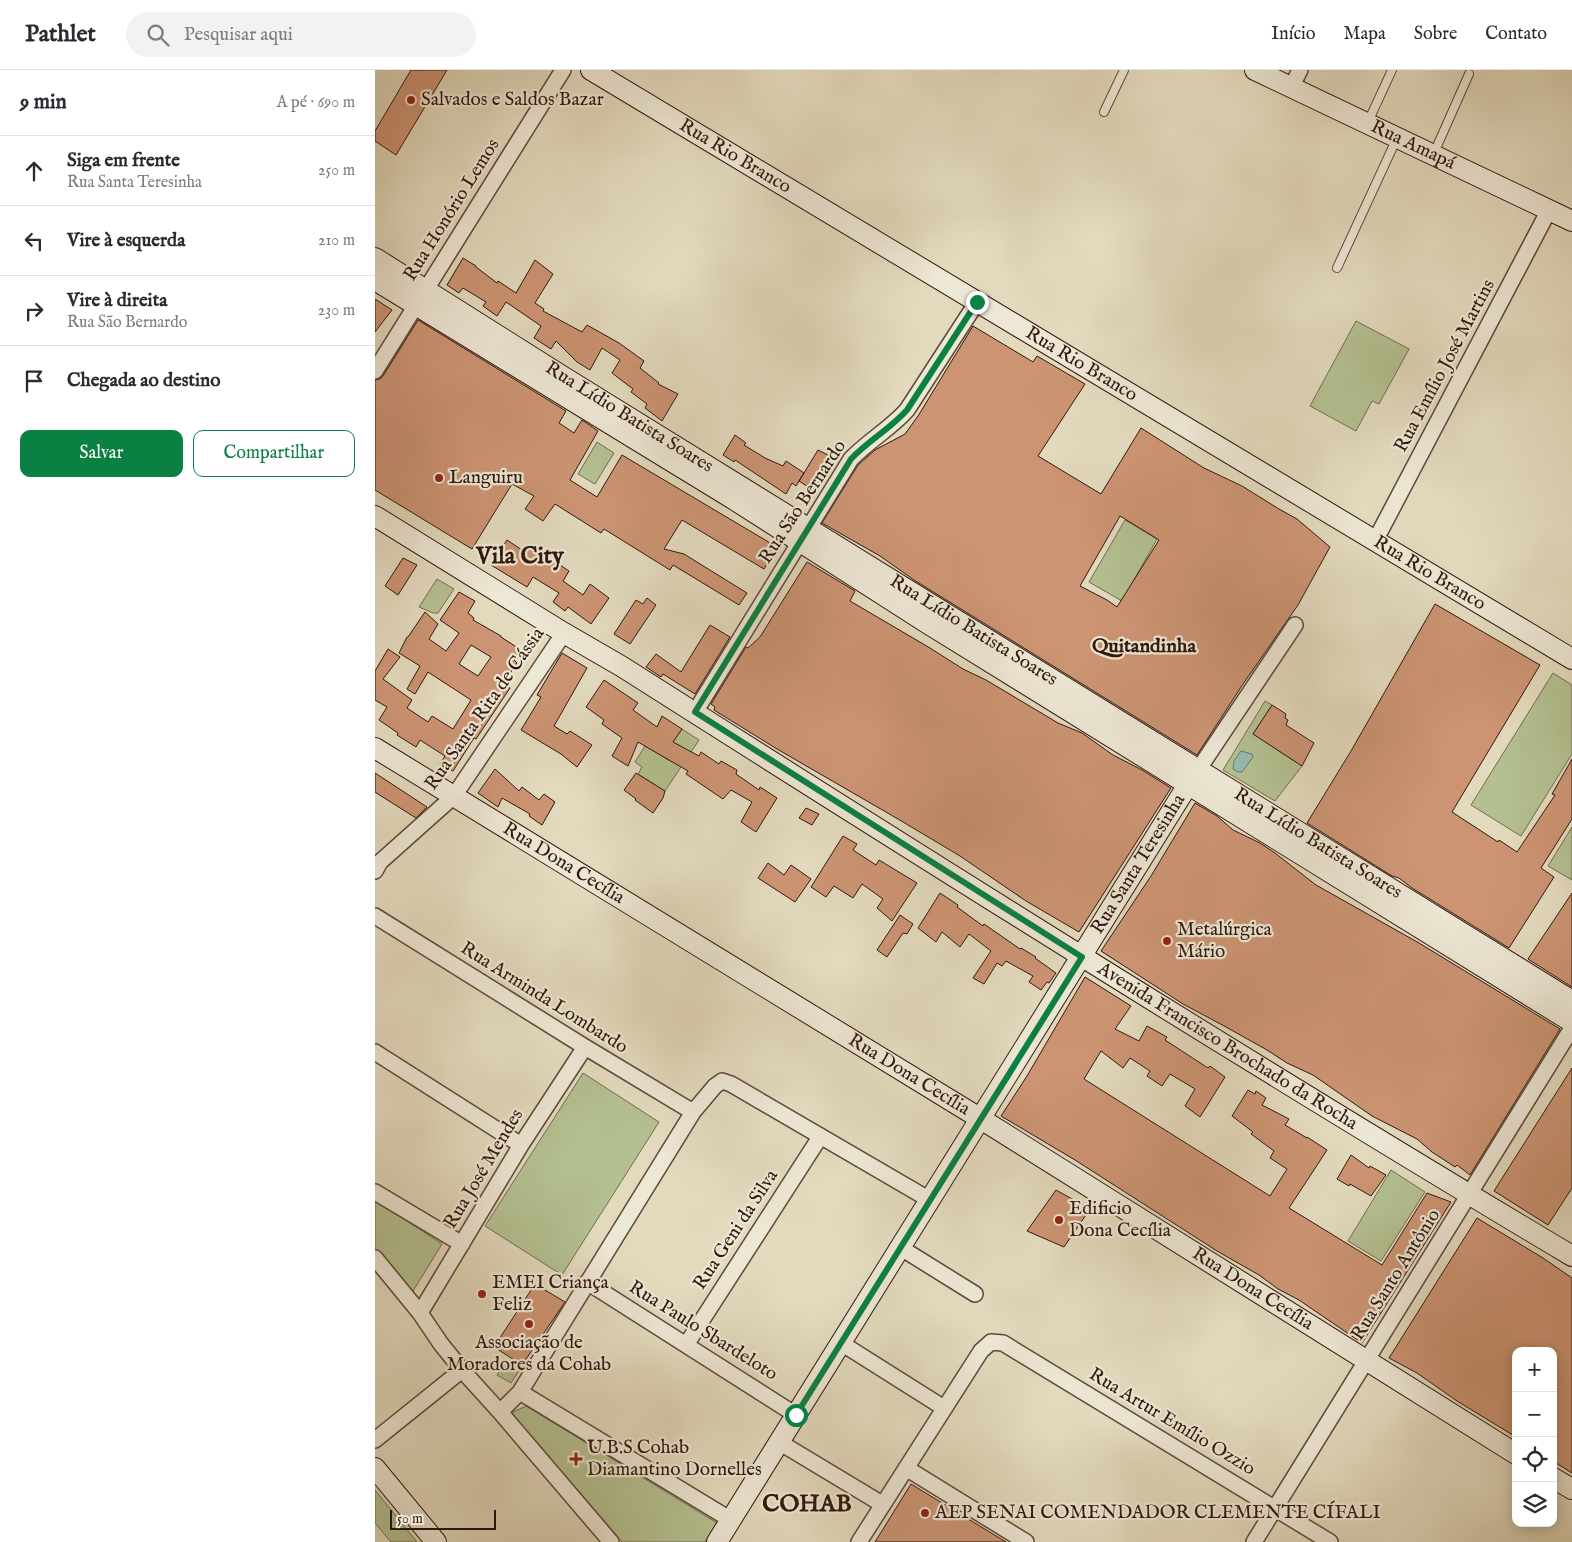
<!DOCTYPE html>
<html lang="pt">
<meta charset="utf-8">
<style>
:root{--surface:#fff;--page:#f2f2f3;--text:#2b2b33;--muted:#7c7c81;--line:#e1e1e2;--accent:#0b8043}
body{margin:0;font-family:"IM FELL English",serif;background:var(--page);color:var(--text)}
.controls{position:absolute;right:15px;bottom:15px;display:grid;overflow:hidden;border-radius:10px;box-shadow:0 2px 12px #0003}
.controls button{width:45px;height:45px;display:grid;place-items:center;padding:0;border:0;border-bottom:1px solid var(--line);background:var(--surface);color:var(--text);font:25px sans-serif}
.scale{position:absolute;left:15px;bottom:12px;width:106px;box-sizing:border-box;padding-left:5px;border:2px solid #30170d;border-top:0;font-size:14px;line-height:18px;white-space:nowrap;color:#30170d;-webkit-text-stroke:4px #ede7d5;paint-order:stroke}
.stop{position:absolute;width:15px;height:15px;margin:-11px;border:4px solid #0b8043;border-radius:50%;background:#fff}
.stop.end{background:#0b8043;border-color:#fff;box-shadow:0 1px 5px #0008}
.list{margin:0;padding:0;list-style:none}
h2{display:flex;justify-content:space-between;align-items:center;height:65px;margin:0;padding:0 20px;font-size:21px}
h2 small{font-size:16px;font-weight:400;color:var(--muted)}
.list li{display:grid;grid-template-columns:32px 1fr auto;gap:15px;align-items:center;box-sizing:border-box;height:70px;padding:0 20px;border-top:1px solid var(--line)}
.list b{display:block;font-size:19px;white-space:nowrap}
.list p{margin:0;font-size:16px;white-space:nowrap;color:var(--muted)}
.list em{font-size:16px;font-style:normal;color:var(--muted)}
.actions{display:flex;gap:10px;padding:15px 20px}
.actions a{flex:1;padding:11px 0;border:1px solid var(--accent);border-radius:10px;text-align:center;font-size:18px;color:var(--accent)}
.actions .main{background:var(--accent);color:#fff}
.icon{flex:none;width:28px;height:28px;fill:none;stroke:currentColor;stroke-width:2;stroke-linecap:round;stroke-linejoin:round}
.map{position:relative;flex:none;width:1197px;height:1472px;overflow:hidden}
header{display:flex;align-items:center;gap:30px;box-sizing:border-box;height:70px;padding:0 25px;background:var(--surface);border-bottom:1px solid var(--line)}
header strong{font-size:24px}
nav{display:flex;gap:28px;margin-inline-start:auto;font-size:18px}
.search{width:350px;height:45px;background:var(--page);display:flex;align-items:center;gap:12px;box-sizing:border-box;padding:0 18px;border-radius:28px;color:var(--muted);font-size:19px}
main{display:flex}
aside{flex:1;background:var(--surface)}
.map>svg:first-child{display:block}
.green{fill:#b4c091;stroke:#726c4f}
.water{fill:#95bbaf;stroke:#6d796e}
.building{fill:#cc9473;stroke:#30170d;fill-rule:evenodd}
.lines{fill:none;stroke-linecap:round;stroke-linejoin:round}
.lane-casing{stroke:#5d4839;stroke-width:10}
.street-casing{stroke:#5d4839;stroke-width:18}
.secondary-casing{stroke:#30170d;stroke-width:22}
.lane{stroke:#ede7d5;stroke-width:8}
.street{stroke:#ede7d5;stroke-width:15}
.secondary{stroke:#ede7d5;stroke-width:20}
.route{stroke:#0b8043;stroke-width:6}
.poi-dot{fill:#8f2418;stroke:#ede7d5;stroke-width:2}
.labels{text-anchor:middle;dominant-baseline:central;stroke-width:4.5;stroke-linejoin:round;paint-order:stroke}
.poi-label{font-size:19px;fill:#30170d;stroke:#ede7d5;text-anchor:start}
.street-label{font-size:19px;fill:#30170d;stroke:#ede7d5}
.neighbourhood-label{font-size:20px;font-weight:bold;fill:#30170d;stroke:#ede7d5}
.district-label{font-size:24px;font-weight:bold;fill:#30170d;stroke:#ede7d5}
</style>
<header>
<strong>Pathlet</strong>
<div class="search"><svg class="icon" aria-label="search" viewBox="0 0 24 24"><circle cx="10" cy="10" r="6"/><path d="M15 15l6 6"/></svg>Pesquisar aqui</div>
<nav><a>Início</a><a>Mapa</a><a>Sobre</a><a>Contato</a></nav>
</header>
<main>
<aside>
<h2>9 min<small>A pé · 690 m</small></h2>
<ul class="list">
<li><svg class="icon" aria-label="ahead" viewBox="0 0 24 24"><path d="M12 20V5M6 11l6-6 6 6"/></svg><div><b>Siga em frente</b><p>Rua Santa Teresinha</p></div><em>250 m</em></li>
<li><svg class="icon" aria-label="left" viewBox="0 0 24 24"><path d="M17 20v-9H6M10 6l-5 5 5 5"/></svg><div><b>Vire à esquerda</b></div><em>210 m</em></li>
<li><svg class="icon" aria-label="right" viewBox="0 0 24 24"><path d="M7 20v-9h11M14 6l5 5-5 5"/></svg><div><b>Vire à direita</b><p>Rua São Bernardo</p></div><em>230 m</em></li>
<li><svg class="icon" aria-label="arrive" viewBox="0 0 24 24"><path d="M6 21V4h12l-3 4 3 4H6"/></svg><div><b>Chegada ao destino</b></div></li>
</ul>
<div class="actions"><a class="main">Salvar</a><a>Compartilhar</a></div>
</aside>
<div class="map">
<svg width="1197" height="1472" viewBox="0 0 1197 1472">
<rect width="100%" height="100%" fill="#e3dabe"/>
<filter id="stains"><feTurbulence type="fractalNoise" baseFrequency=".004" numOctaves="4"/><feColorMatrix values="0 0 0 0 .2 0 0 0 0 .09 0 0 0 0 .02 0 0 0 .5 -.17"/></filter>
<radialGradient id="worn" r=".72"><stop offset=".6" stop-color="#630" stop-opacity="0"/><stop offset="1" stop-color="#630" stop-opacity=".3"/></radialGradient>
<path class="green" d="M981,251l53,28 -30,55 -7,-3 -16,30 -46,-25z
M222,372l17,11 -19,31 -17,-10z
M750,450l32,19 -35,62 -33,-19z
M62,509l17,10 -16,24h-5l-14,-6z
M1178,603l19,12v69l-51,82 -50,-31z
M890,631l7,4 -19,29 49,32 -27,35 -52,-31z
M307,659l17,11 -34,51 -27,-17 4,-7 -7,-5 10,-16 27,16 10,-15 -9,-5z
M1197,757v53l-24,-14z
M208,1003l76,49 -97,153 -77,-49z
M1016,1100l34,22 -44,69 -33,-20z
M0,1130l67,44 -32,52 -35,-42z
M131,1290l14,9 -9,14 -14,-8z
M151,1336l191,117 -12,19h-83l-111,-129z
M0,1420l42,52h-26l-16,-19z"/>
<path class="water" d="M866,681l11,3 1,3 -11,15h-4l-5,-3 1,-8z"/>
<path class="building" d="M36,0h36l-51,85 -21,-14v-10z
M88,188l13,8v1l21,16 1,-2 18,12 19,-33 18,14 -18,29 9,6 -1,2 39,21 5,-7 32,18 25,18 -4,7 19,15 -1,1 20,10 -16,27 -17,-13 2,-4 -16,-12 2,-3 -21,-16 8,-13 -18,-12 -12,22 -13,-8 -21,-21 -5,8 -17,-11 7,-12 -35,-24 -9,14 -14,-10 3,-4 -23,-14 -4,5 -12,-8z
M0,229l17,11 -17,22z
M43,250l148,91 -7,12 15,10 8,-13 16,11 -28,49 27,17 25,-42 155,92 -13,22 -82,-49 -18,29 20,5 63,39 -8,12 -66,-40 -3,5 -66,-41 -3,4 -46,-29 -12,17 -18,-12 9,-13 -22,-12 -40,65 -97,-59v-110l5,-1 3,-3z
M598,256l60,36 4,-6 48,28 -47,72 63,38 40,-66 63,40 38,18 37,23 18,10 33,28 -32,58 -55,79 -46,71 -283,-175 -34,-24 -58,-33 36,-58 17,-15 30,-16 13,-18zM745,446l39,24 -42,67 -10,-7 -27,-14z
M360,365l11,8 -2,2 21,13 18,8 3,-5 18,12 -8,13 -4,-3 -6,11 -51,-34 -1,2 -11,-7z
M443,380l16,8 -21,32 -14,-9z
M132,470l18,12 5,-7 39,26 -6,10 20,14 7,-11 19,14 -18,26 -23,-17 -3,4 -12,-9 6,-9 -26,-16 -6,10 -36,-22z
M28,488l14,7 -19,30 -13,-9z
M432,492l48,29 -5,10 80,47 33,21 23,11 72,43 24,10 31,22 29,15 29,18 -92,144 -53,-31 -66,-45 -62,-37 -121,-70 -63,-39 1,-3 -4,-3 35,-57 2,1 12,-11z
M84,522l16,9 -7,12 6,5 -1,2 28,16v1l20,13 -7,10 3,3 -14,21 7,4 -34,51 -2,-1 -21,33 -13,-7 5,-8 -25,-16 -4,7 -19,-12 1,-2 -19,-13 8,-13 -12,-7v-29l13,-22 12,8 -17,22 29,21 -5,8 21,14 4,-6 21,13 18,-29 -43,-28 -13,22 -8,-5 13,-23 -21,-13 8,-16h1l17,-25 13,12 -9,15 17,12 13,-18 -19,-13zM96,575l20,12 -13,19 -19,-12z
M272,528l9,7 -26,39 -16,-10 22,-34 7,4z
M1060,534l105,61 -88,147 46,30 1,-2 18,12 38,-57 -3,-1 20,-35v60l-31,49 13,9 -45,71 -97,-60 -13,-10 -7,-2 -85,-53 44,-72z
M335,555l20,12 -35,57 -32,-20 -2,3 -15,-10 10,-13 25,18z
M187,583l25,15 -33,58 13,8 3,-3 22,14 -15,22 -16,-13 -40,-24 20,-33 -4,-2z
M229,610l34,23 -5,7 24,17 5,-11 20,13 -9,13 26,14 2,-4 18,12 2,-3 16,9 -1,4 23,16 1,-3 17,11 -21,34 -15,-10 11,-20 -21,-12 -8,9 -37,-25 2,-3 -50,-29 -10,24 -16,-10 10,-18 -20,-14 2,-4 -18,-13z
M897,635l14,9 -1,4 3,2 -2,5 28,18 -12,23 -49,-32z
M120,699l24,22 3,-4 17,13 5,-6 11,8 -13,23 -13,-9 1,-2 -28,-16 -4,9 -20,-14z
M0,703l52,34 -11,11 -38,-24 -3,-2z
M261,703l29,18 -2,7 -10,15 -18,-13 1,-1 -12,-9z
M820,733l22,13 16,14 27,13 15,10 41,32 103,58 141,86 -90,146 -13,-10 -2,2 -23,-15 -15,-13 -45,-23 -59,-41 -26,-12 -20,-13 -41,-23 -43,-23 -82,-53 50,-75z
M431,738l13,6 -7,11 -13,-7z
M468,766l14,8 -4,6 23,15 3,-5 38,23 -25,38 -15,-13 6,-9 -21,-15 -9,14 -19,-12 -8,11 -15,-10z
M393,793l16,12 7,-10 20,14 -16,23 -37,-24z
M565,823l18,12 -1,2 26,19 1,-2 36,25 1,-1 15,9 -1,1 21,15 -7,10 -2,-1 -6,8 -12,-8 4,-6 -27,-15 -4,5 -5,-3 -13,21 -11,-6 18,-27 -22,-17 -9,13 -18,-15 -6,10 -18,-14z
M1197,823v94l-44,-28z
M525,845l13,9 -6,10 -4,-1 -16,24 -10,-7z
M710,907l46,29 -16,23 24,12 8,-15 20,11 -2,3 43,28 2,-2 15,11 -25,40 -15,-11 10,-17 -25,-15 -8,12 -15,-10 3,-5 -20,-13 -7,10 -22,-17 -17,28 186,117 17,-27 -17,-11 4,-7 -23,-17 2,-2 -21,-16 16,-26 7,4 1,-3 10,7 -4,7 27,14 -4,6 22,13v-1l20,13 -38,58 93,57 45,-72 24,9 -89,141 -63,-43 -21,-11 -19,-14 -42,-24 -142,-91 -74,-44 26,-40z
M1197,998v120l-24,37 -54,-34z
M976,1085l18,13 1,-2 16,9 -15,21 -21,-12 -1,2 -12,-7z
M681,1120l34,19 -26,38 -37,-16z
M1102,1148l66,40 29,20v195l-19,-12v-110h-37v86l-59,-36 -40,-28 -28,-15z
M160,1214l30,18 -43,63 -28,-18z
M536,1414l95,58h-131z"/>
<g class="lines">
<g class="lane-casing">
<path id="lane" d="M729,42l20,-42
M993,52l24,-52
M1059,83l35,-79
M962,198l60,-130"/>
</g>
<g class="street-casing">
<path id="street" d="M916,18l9,-18
M0,301l188,-301
M1000,471l174,-331
M320,642l156,-253c17,-18 39,-30 56,-49l70,-108
M823,700l97,-145
M0,801l5,-9 74,-66 110,-163
M0,846l210,131 108,65
M0,982l146,93
M0,1122l87,52
M526,1178l74,46
M0,1188l45,55 21,31 21,26 38,42 111,130
M212,1212l209,133
M45,1243l101,-168 64,-98
M466,1273l103,65
M311,1275l134,-208
M145,1322l211,128
M125,1342l20,-20 173,-280 22,-26 7,-5 9,3 199,116
M0,1370l87,-70
M404,1372l103,62
M531,1398l120,74
M484,1472l122,-191 10,-9 12,1 327,199
M879,1472l318,-514"/>
</g>
<g class="secondary-casing">
<g id="secondary">
<path id="s1" d="M216,0l981,589"/>
<path id="s2" d="M880,0l317,151"/>
<path id="s3" d="M0,188l187,118 1010,625"/>
<path d="M0,210l355,217 197,126 645,399"/>
<path id="s4" d="M0,446l189,117 57,33c315,200 631,399 951,590"/>
<path id="s5" d="M0,678l606,371 535,335"/>
<path d="M0,1398l61,74"/>
<path d="M1178,1408l19,11"/>
<path id="s6" d="M342,1472l477,-767"/>
</g>
</g>
<use href="#lane" class="lane"/>
<use href="#street" class="street"/>
<use href="#secondary" class="secondary"/>
</g>
<g class="lines">
<path class="route" d="M421,1345l286,-458 -387,-245 156,-253c17,-18 39,-30 56,-49l70,-108"/>
</g>
<g class="poi-dot">
<circle cx="36" cy="30" r="5"/>
<circle cx="64" cy="408" r="5"/>
<circle cx="792" cy="871" r="5"/>
<circle cx="684" cy="1150" r="5"/>
<circle cx="107" cy="1224" r="5"/>
<circle cx="154" cy="1254" r="5"/>
<path d="M198.5 1381.5h5v5h5v5h-5v5h-5v-5h-5v-5h5z"/>
<circle cx="550" cy="1443" r="5"/>
</g>
<g class="labels">
<g class="poi-label">
<text x="46" y="30">Salvados e Saldos Bazar</text>
<text x="74" y="408">Languiru</text>
<text x="802" y="860">Metalúrgica<tspan x="802" dy="22">Mário</tspan></text>
<text x="694" y="1139">Edificio<tspan x="694" dy="22">Dona Cecília</tspan></text>
<text x="117" y="1213">EMEI Criança<tspan x="117" dy="22">Feliz</tspan></text>
<text x="154" y="1273" text-anchor="middle">Associação de<tspan x="154" dy="22">Moradores da Cohab</tspan></text>
<text x="212" y="1378">U.B.S Cohab<tspan x="212" dy="22">Diamantino Dornelles</tspan></text>
<text x="560" y="1443">AEP SENAI COMENDADOR CLEMENTE CÍFALI</text>
</g>
<g class="street-label">
<text stroke="none"><textPath href="#s2" startOffset="175">Rua Amapá</textPath></text>
<text stroke="none"><textPath href="#s1" startOffset="168">Rua Rio Branco</textPath></text>
<text transform="translate(77 140) rotate(-58)">Rua Honório Lemos</text>
<text stroke="none"><textPath href="#s1" startOffset="572">Rua Rio Branco</textPath></text>
<text transform="translate(1070 296) rotate(-62)">Rua Emílio José Martins</text>
<text stroke="none"><textPath href="#s3" startOffset="300">Rua Lídio Batista Soares</textPath></text>
<text transform="translate(428 432) rotate(-57)">Rua São Bernardo</text>
<text stroke="none"><textPath href="#s1" startOffset="978">Rua Rio Branco</textPath></text>
<text stroke="none"><textPath href="#s3" startOffset="705">Rua Lídio Batista Soares</textPath></text>
<text transform="translate(110 639) rotate(-55)">Rua Santa Rita de Cássia</text>
<text stroke="none"><textPath href="#s3" startOffset="1110">Rua Lídio Batista Soares</textPath></text>
<text stroke="none"><textPath href="#s5" startOffset="221">Rua Dona Cecília</textPath></text>
<text stroke="none"><textPath href="#s6" startOffset="798">Rua Santa Teresinha</textPath></text>
<text transform="translate(169 928) rotate(32)">Rua Arminda Lombardo</text>
<text stroke="none"><textPath href="#s4" startOffset="1004">Avenida Francisco Brochado da Rocha</textPath></text>
<text stroke="none"><textPath href="#s5" startOffset="626">Rua Dona Cecília</textPath></text>
<text transform="translate(109 1099) rotate(-59)">Rua José Mendes</text>
<text transform="translate(361 1160) rotate(-57)">Rua Geni da Silva</text>
<text transform="translate(1021 1205) rotate(-58)">Rua Santo Antônio</text>
<text stroke="none"><textPath href="#s5" startOffset="1031">Rua Dona Cecília</textPath></text>
<text transform="translate(328 1261) rotate(32)">Rua Paulo Sbardeloto</text>
<text transform="translate(797 1352) rotate(31)">Rua Artur Emílio Ozzio</text>
</g>
<g class="neighbourhood-label">
<text x="769" y="576">Quitandinha</text>
</g>
<g class="district-label">
<text x="145" y="486">Vila City</text>
<text x="432" y="1434">COHAB</text>
</g>
</g>
<rect width="100%" height="100%" filter="url(#stains)"/>
<rect width="100%" height="100%" fill="url(#worn)"/>
</svg>
<div class="controls">
<button>+</button>
<button>−</button>
<button><svg class="icon" aria-label="locate" viewBox="0 0 24 24"><circle cx="12" cy="12" r="6"/><path d="M12 2v4M12 18v4M2 12h4M18 12h4"/></svg></button>
<button><svg class="icon" aria-label="layers" viewBox="0 0 24 24"><path d="M12 4l9 5-9 5-9-5zM3 14l9 5 9-5"/></svg></button>
</div>
<div class="scale">50 m</div>
<div class="stop" style="left:421px;top:1345px"></div>
<div class="stop end" style="left:602px;top:232px"></div>
</div>
</main>
